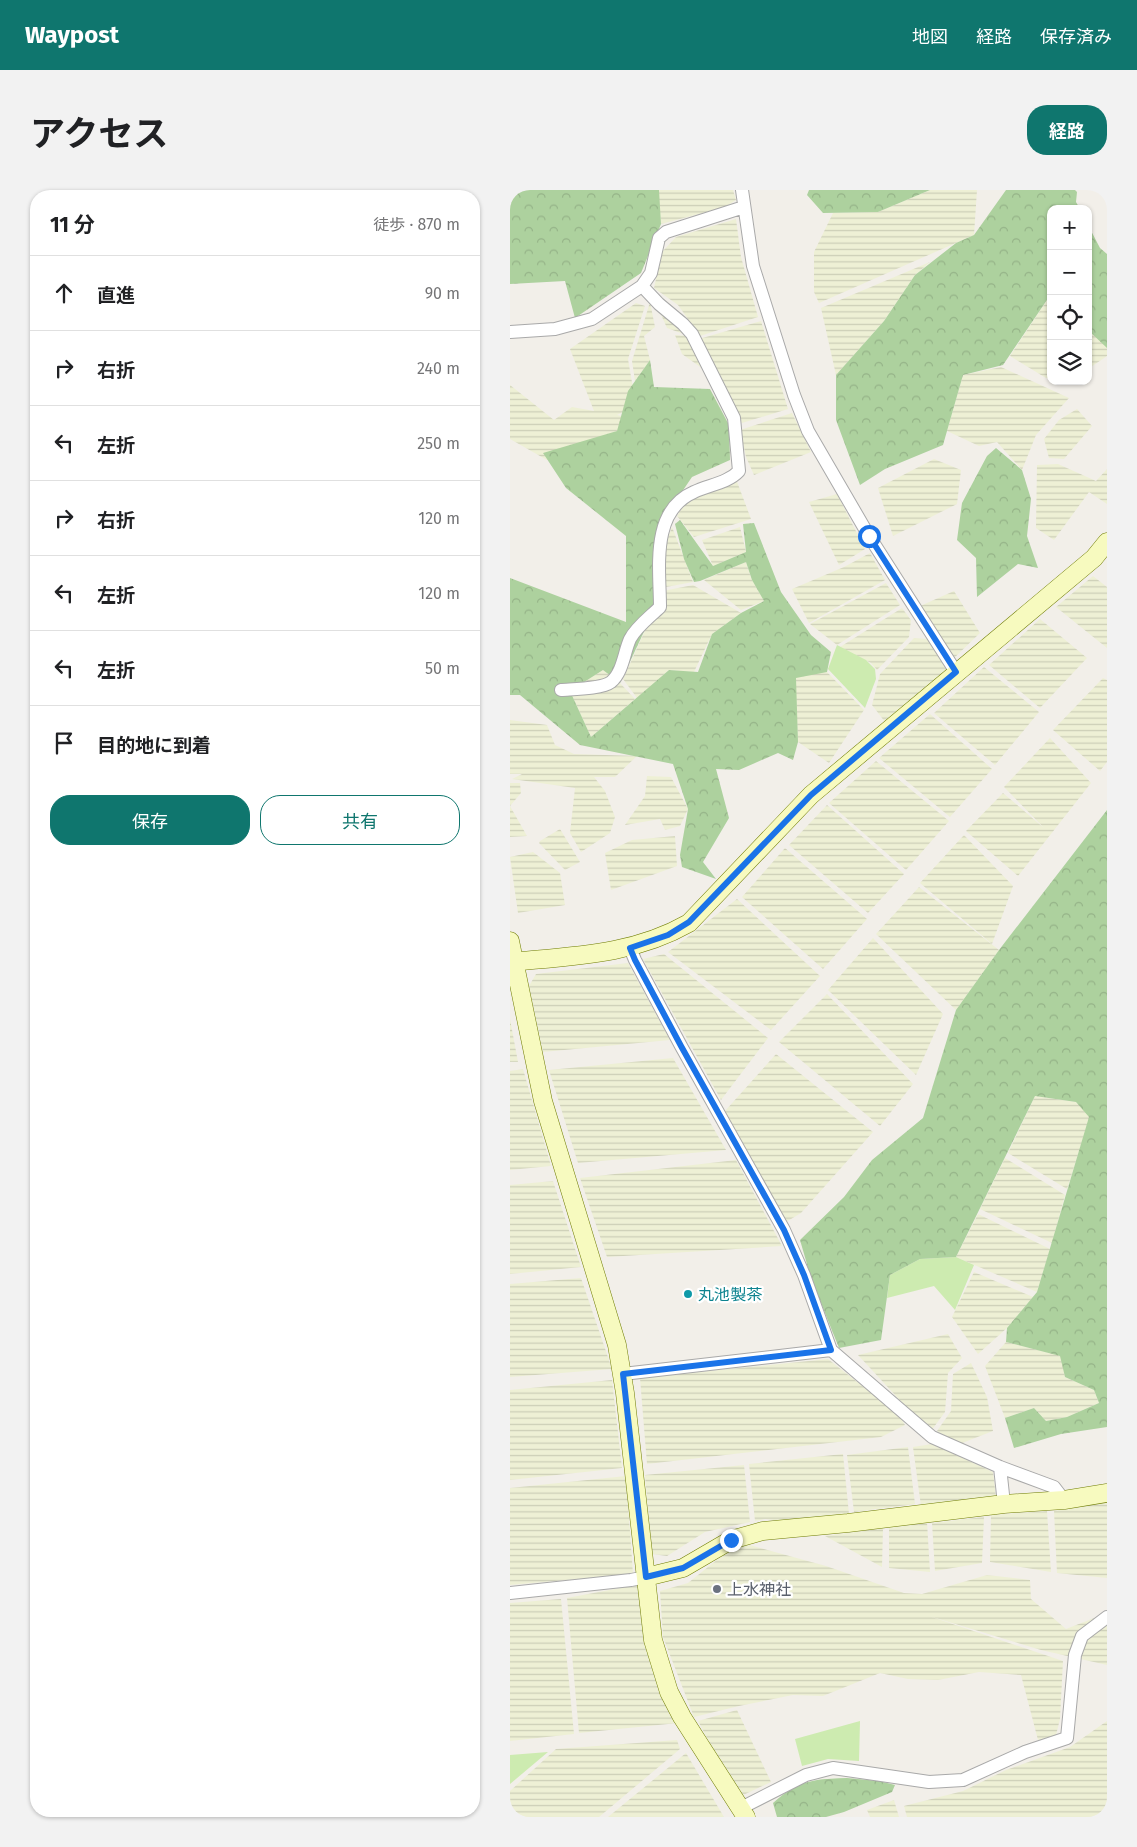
<!DOCTYPE html>
<html lang="ja">
<meta charset="utf-8">
<style>
:root{--surface:#fff;--page:#f2f2f2;--text:#202124;--muted:#757577;--line:#e0e0e0;--accent:#0f766e}
body{margin:0;font-family:"Fira Sans","Noto Sans JP",sans-serif;background:var(--page);color:var(--text)}
.controls{position:absolute;right:15px;top:15px;display:grid;overflow:hidden;border-radius:10px;box-shadow:0 1px 4px #0004}
.controls button{width:45px;height:45px;display:grid;place-items:center;padding:0;border:0;border-bottom:1px solid var(--line);background:var(--surface);color:var(--text);font:25px sans-serif}
.stop{position:absolute;width:15px;height:15px;margin:-11px;border:4px solid #1a73e8;border-radius:50%;background:#fff}
.stop.end{background:#1a73e8;border-color:#fff;box-shadow:0 1px 5px #0008}
.list{margin:0;padding:0;list-style:none}
h2{display:flex;justify-content:space-between;align-items:center;height:65px;margin:0;padding:0 20px;font-size:21px}
h2 small{font-size:16px;font-weight:400;color:var(--muted)}
.list li{display:grid;grid-template-columns:32px 1fr auto;gap:15px;align-items:center;box-sizing:border-box;height:75px;padding:0 20px;border-top:1px solid var(--line)}
.list b{display:block;font-size:19px;white-space:nowrap}
.list em{font-size:16px;font-style:normal;color:var(--muted)}
.actions{display:flex;gap:10px;padding:15px 20px}
.actions a{flex:1;padding:11px 0;border:1px solid var(--accent);border-radius:20px;text-align:center;font-size:18px;color:var(--accent)}
.actions .main{background:var(--accent);color:#fff}
.icon{flex:none;width:28px;height:28px;fill:none;stroke:currentColor;stroke-width:2;stroke-linecap:round;stroke-linejoin:round}
.map{position:relative;flex:none;width:597px;height:1627px;overflow:hidden;border-radius:20px}
header{display:flex;align-items:center;gap:30px;box-sizing:border-box;height:70px;padding:0 25px;background:var(--accent);color:#fff}
header strong{font-size:24px}
nav{display:flex;gap:28px;margin-inline-start:auto;font-size:18px}
.intro{display:flex;align-items:center;justify-content:space-between;box-sizing:border-box;height:120px;padding:0 30px}
h1{margin:0;font-size:35px}
.button{padding:12px 22px;border-radius:20px;background:var(--accent);color:#fff;font-size:18px;font-weight:700}
main{display:flex;gap:30px;padding:0 30px}
aside{flex:1;background:var(--surface);border-radius:20px;box-shadow:0 1px 4px #0004}
.map>svg:first-child{display:block}
.farmland{fill:url(#farmland-rules)}
.grass{fill:#cdebb0}
.forest{fill:url(#forest-crowns)}
.lines{fill:none;stroke-linecap:round;stroke-linejoin:round}
.street-casing{stroke:#a9a9a9;stroke-width:14}
.secondary-casing{stroke:#707d05;stroke-width:19}
.street{stroke:#fff;stroke-width:12}
.secondary{stroke:#f7fabf;stroke-width:18}
.route{stroke:#1a73e8;stroke-width:6}
.culture-dot{fill:#0f9aa8;stroke:#fff;stroke-width:2}
.worship-dot{fill:#6b7280;stroke:#fff;stroke-width:2}
.labels{text-anchor:middle;dominant-baseline:central;stroke-width:4.5;stroke-linejoin:round;paint-order:stroke}
.culture-label{font-size:16px;fill:#0d838f;stroke:#fff;text-anchor:start}
.worship-label{font-size:16px;fill:#5b616d;stroke:#fff;text-anchor:start}
</style>
<header>
<strong>Waypost</strong>
<nav><a>地図</a><a>経路</a><a>保存済み</a></nav>
</header>
<div class="intro"><h1>アクセス</h1><a class="button">経路</a></div>
<main>
<aside>
<h2>11 分<small>徒歩 · 870 m</small></h2>
<ul class="list">
<li><svg class="icon" aria-label="ahead" viewBox="0 0 24 24"><path d="M12 20V5M6 11l6-6 6 6"/></svg><div><b>直進</b></div><em>90 m</em></li>
<li><svg class="icon" aria-label="right" viewBox="0 0 24 24"><path d="M7 20v-9h11M14 6l5 5-5 5"/></svg><div><b>右折</b></div><em>240 m</em></li>
<li><svg class="icon" aria-label="left" viewBox="0 0 24 24"><path d="M17 20v-9H6M10 6l-5 5 5 5"/></svg><div><b>左折</b></div><em>250 m</em></li>
<li><svg class="icon" aria-label="right" viewBox="0 0 24 24"><path d="M7 20v-9h11M14 6l5 5-5 5"/></svg><div><b>右折</b></div><em>120 m</em></li>
<li><svg class="icon" aria-label="left" viewBox="0 0 24 24"><path d="M17 20v-9H6M10 6l-5 5 5 5"/></svg><div><b>左折</b></div><em>120 m</em></li>
<li><svg class="icon" aria-label="left" viewBox="0 0 24 24"><path d="M17 20v-9H6M10 6l-5 5 5 5"/></svg><div><b>左折</b></div><em>50 m</em></li>
<li><svg class="icon" aria-label="arrive" viewBox="0 0 24 24"><path d="M6 21V4h12l-3 4 3 4H6"/></svg><div><b>目的地に到着</b></div></li>
</ul>
<div class="actions"><a class="main">保存</a><a>共有</a></div>
</aside>
<div class="map">
<svg width="597" height="1627" viewBox="0 0 597 1627">
<defs>
<pattern id="farmland-rules" width="6" height="5" patternUnits="userSpaceOnUse" patternTransform="scale(1.25)"><rect width="6" height="5" fill="#eef0d5"/><path d="M0 2.5h6" fill="none" stroke="#ccceb7"/></pattern>
<pattern id="forest-crowns" width="20" height="18" patternUnits="userSpaceOnUse" patternTransform="scale(1.25)"><rect width="20" height="18" fill="#add19e"/><path d="M2 6a3 3 0 1 1 6 0M12 15a3 3 0 1 1 6 0" fill="none" stroke="#95b388"/></pattern>
</defs>
<rect width="100%" height="100%" fill="#f2efe9"/>
<path class="farmland" d="M148,0h75l3,10 -11,7 -64,17z
M420,0h47l-3,45 -155,68 -5,-11v-40l19,-39 45,-1z
M226,29l5,38 17,60 -58,19 -22,-31 -24,-17 8,-36 14,-15z
M420,72l-15,13 -31,46 -48,54 -15,-67z
M541,104v84h-5l-36,-22z
M140,112l5,25 -11,9 6,24 -15,21 -3,-20z
M126,113l9,3 -17,53 8,47 -19,9 13,3 -13,13 -70,29 -37,-21v-54l44,35 18,-13 22,4 -24,-62z
M149,120l33,28 12,28 -1,3 -21,-15 -7,-19 14,1 -22,-8z
M251,131l27,88 -46,14 -43,-84z
M578,136l19,21v9l-19,13z
M491,177l68,31 -33,37 -14,35 -25,-28 -18,4 -32,-15 16,-56z
M567,219l15,17 -28,33 -15,-1 -5,-19 15,-19z
M282,223l19,39 -57,23 -8,-18 -6,-27z
M424,269l27,11 -4,34 -64,32 -15,-48z
M548,274l38,17 11,-12v35l-18,-12 -35,48 -18,-12 1,-63z
M226,289l15,40 -57,18 -17,-21 12,-19z
M327,304l28,55 -26,16 -30,-63z
M162,337l21,55 -27,5 -4,-33z
M230,337l6,25 -33,14 -11,-26z
M360,363l15,27 -76,43 -17,-34 52,-22z
M236,372l5,16 13,23 -23,9 -37,-30z
M583,386l14,11v61l-51,-41z
M376,393l14,22 -63,40 -27,-21z
M183,395l48,28 -29,21 -18,38 -25,-2 -32,28 -14,-19 40,-88z
M444,401l26,42 -28,27 -34,-53z
M392,418l9,12 -2,17 -32,33 -6,-7 -31,-16z
M530,429l47,39 -47,50 -51,-43z
M404,448l13,1 20,31 -62,52 -13,-17 8,-31z
M474,477l55,45 -44,53 -61,-52z
M93,480l17,13 15,16 -44,38 -21,-46z
M285,482h32l37,38 -35,53 -31,-21z
M593,488l4,2v82l-7,9 -47,-41z
M420,524l62,55 -42,48 -71,-59z
M0,530l37,5 8,20 19,9 63,2 -22,21h-21l11,14 10,26 -5,16 -29,19 -11,-19 5,-45 -63,-9 10,-5h-12z
M540,548l41,45 -73,93 -52,-45 37,-38 41,35 -40,-41z
M366,571l73,60 -43,49 -77,-67z
M137,586l24,1 17,32 -8,17 -15,4 -5,-11 -35,6 20,-29z
M0,593h10l1,10 -11,13 17,30 -17,1z
M317,615l77,69 -36,39 -79,-68z
M50,639l20,33 -15,8 -26,-27 1,-2z
M454,645l49,51 -21,58 -72,-61z
M165,646l2,30 -66,24 -6,-37 27,-13z
M275,658l82,71 -44,50 -81,-72z
M23,662l27,21 5,32 -47,8 -8,-56z
M409,697l80,63 -43,60 -80,-76z
M227,709l83,77 -49,54 -103,-78z
M363,748l70,76 -27,61 -88,-85z
M154,764l104,84 -47,62 -78,-141z
M118,773l42,77 -127,12 -14,-66 7,-12z
M317,804l86,90 -33,42 -101,-84z
M0,829l8,43h-8z
M266,864l97,78 -72,81 -15,9 -61,-111z
M163,868l53,92 -148,13 -29,-93z
M13,879l28,97 -41,4v-99z
M525,906l41,6 14,15 -23,72 -59,-36z
M495,968l60,37 -13,48 -72,-34z
M226,970l46,86 -175,11 -27,-79z
M43,991l28,86 -71,7v-89z
M468,1024l72,35 -13,43 -81,-35z
M464,1082l59,25 -26,31 -29,26 -26,-37z
M71,1088l31,91 -102,8v-93z
M438,1144l14,24 -14,15 -3,39 -14,19 -23,-22 -50,-54z
M496,1152l55,14 4,21 29,13 5,13 -32,14 -21,4 -12,-13 -29,10 -20,-52z
M318,1169l70,55 7,11 -24,12 -234,27 -7,-86z
M461,1173l16,34 6,34 -36,14 -20,-14 14,-20 2,-37z
M102,1190l10,88 -112,12v-90z
M422,1254l61,28 3,25 -75,9 -8,-59z
M398,1257l7,57 -61,8 -7,-57z
M333,1264l6,60 -67,7 -17,-2 -10,2 -6,-57z
M234,1275l6,57 -45,10 -38,24 -15,-2 -7,-79z
M116,1286l7,98 -123,11v-97z
M597,1310v78l-50,-5 -3,-62z
M537,1321l4,61 -61,-10 1,-47z
M474,1327l-2,46 -47,8 -3,-48z
M417,1332l3,50 -41,-4v-41z
M373,1338l-1,39 -57,-31z
M236,1354l80,22 78,27 18,1 65,-19 43,5 1,19 35,30 41,-16v52l-66,-15 -112,-34 134,45 -3,58 -4,16 -18,5 -17,-65 -42,-3 -41,8 -30,-1 -28,-6 -57,23 -30,-1 -54,11 -45,11 -31,-80 -3,-46 28,-8 45,-36z
M131,1394l5,65 11,32 21,42 -99,10 -12,-135z
M51,1409l13,135 -64,7v-138z
M227,1520l34,72 -32,15 -41,-76z
M597,1531v96h-200l-3,-11 59,-15 43,-21 64,-23z
M167,1550l3,9 -81,68h-89v-26l46,-42z
M176,1563l38,64h-116z
M384,1610l5,17h-29l-3,-7z"/>
<path class="grass" d="M327,455l29,15 9,9 1,10 -11,29 -37,-39z
M446,1067l18,8 -19,45 -21,-24 -47,12 3,-23 30,-16z
M350,1531l-1,40 -31,-2 -26,7 -7,-27z
M38,1562l-38,32v-29z"/>
<path class="forest" d="M0,0h149l2,34 -20,49 -66,45 -10,-37 -55,3z
M299,0h121l-52,22 -55,1 -16,-18z
M496,0h69l2,2 -1,10 4,7h-29v85l-48,71 -40,10 -20,70 -58,24 -25,16 -24,-65v-45l48,-54 31,-46 41,-32 18,-8z
M578,35l12,23 7,6v94l-19,-18z
M140,170l4,27 56,2 19,36 1,35 -38,17 -23,34 -9,24 3,56 -43,92 -17,-13 -33,21 21,46 78,-67 29,2 14,-38 29,-21 23,-12 -12,-21 -6,-18 -46,19 -6,1 -10,-23 -9,-35 5,-4 33,46 33,-14 -3,-28 11,-1 27,69 30,43 20,17 -4,20 -31,6 2,64 -5,18 -15,-7 -39,17 -23,-1 13,49 -26,44 13,17 -34,-12 -2,-12 8,-46 -15,-45 -93,-19 -60,-50h-10v-117l116,44v-86l-60,-48 -23,-35 74,-22 11,-40z
M486,258l26,22 9,29 -4,37 11,32 -20,-4 -41,33 -1,-39 -19,-18 5,-37 25,-47z
M597,620v617l-46,7 -47,14 -9,-30 29,-10 12,13 21,-4 32,-14 -5,-13 -29,-13 -5,-21 -54,-14 1,-14 30,-36 52,-175 -13,-15 -41,-6 -79,161 -36,2 -30,16 -9,65 -42,8 -28,-70 -11,-38 44,-43 28,-37 51,-42 33,-108 43,-60z
M337,1588l32,3 16,4 -3,7 -48,20 -18,5h-49l-4,-14c26,-23 41,-24 74,-25z"/>
<g class="lines">
<g class="street-casing">
<path id="street" d="M232,0l11,76 41,129 14,36 61,105 87,136
M0,142l45,-3 37,-10 50,-33 9,-13 8,-35 7,-6 78,-25
M51,500c12,-1 41,-1 50,-8 12,-10 13,-30 19,-43 7,-13 20,-22 30,-32 0,-38 -10,-96 34,-115 14,-7 34,-9 45,-21l-5,-53 -42,-84 -9,-10 -24,-20 -17,-18
M120,758l5,12 46,86 103,184 20,45 27,75 101,87 68,30 54,20 10,13
M113,1184l208,-24
M490,1277l4,37
M0,1403l121,-13 15,-3
M231,1618l65,-33 27,-7 96,14 34,-2 62,-28 42,-14 8,-83 7,-19 25,-19"/>
</g>
<g class="secondary-casing">
<path id="secondary" d="M0,751l33,160 74,244 8,48 28,247 16,52 13,25 64,100
M0,772c63,-6 123,-7 179,-39l122,-128 283,-237 13,-16
M136,1387l37,-9 48,-28 32,-9 85,-8 156,-19 60,-4 43,-7"/>
</g>
<use href="#street" class="street"/>
<use href="#secondary" class="secondary"/>
</g>
<g class="lines">
<path class="route" d="M221,1350l-48,28 -37,9 -23,-203 208,-24 -27,-75 -20,-45 -103,-184 -46,-86 -5,-12 38,-13 21,-13 122,-127 145,-123 -87,-136"/>
</g>
<circle class="culture-dot" cx="178" cy="1104" r="5"/>
<circle class="worship-dot" cx="207" cy="1399" r="5"/>
<g class="labels">
<g class="culture-label">
<text x="188" y="1104">丸池製茶</text>
</g>
<g class="worship-label">
<text x="217" y="1399">上水神社</text>
</g>
</g>
</svg>
<div class="controls">
<button>+</button>
<button>−</button>
<button><svg class="icon" aria-label="locate" viewBox="0 0 24 24"><circle cx="12" cy="12" r="6"/><path d="M12 2v4M12 18v4M2 12h4M18 12h4"/></svg></button>
<button><svg class="icon" aria-label="layers" viewBox="0 0 24 24"><path d="M12 4l9 5-9 5-9-5zM3 14l9 5 9-5"/></svg></button>
</div>
<div class="stop" style="left:359px;top:346px"></div>
<div class="stop end" style="left:221px;top:1350px"></div>
</div>
</main>
